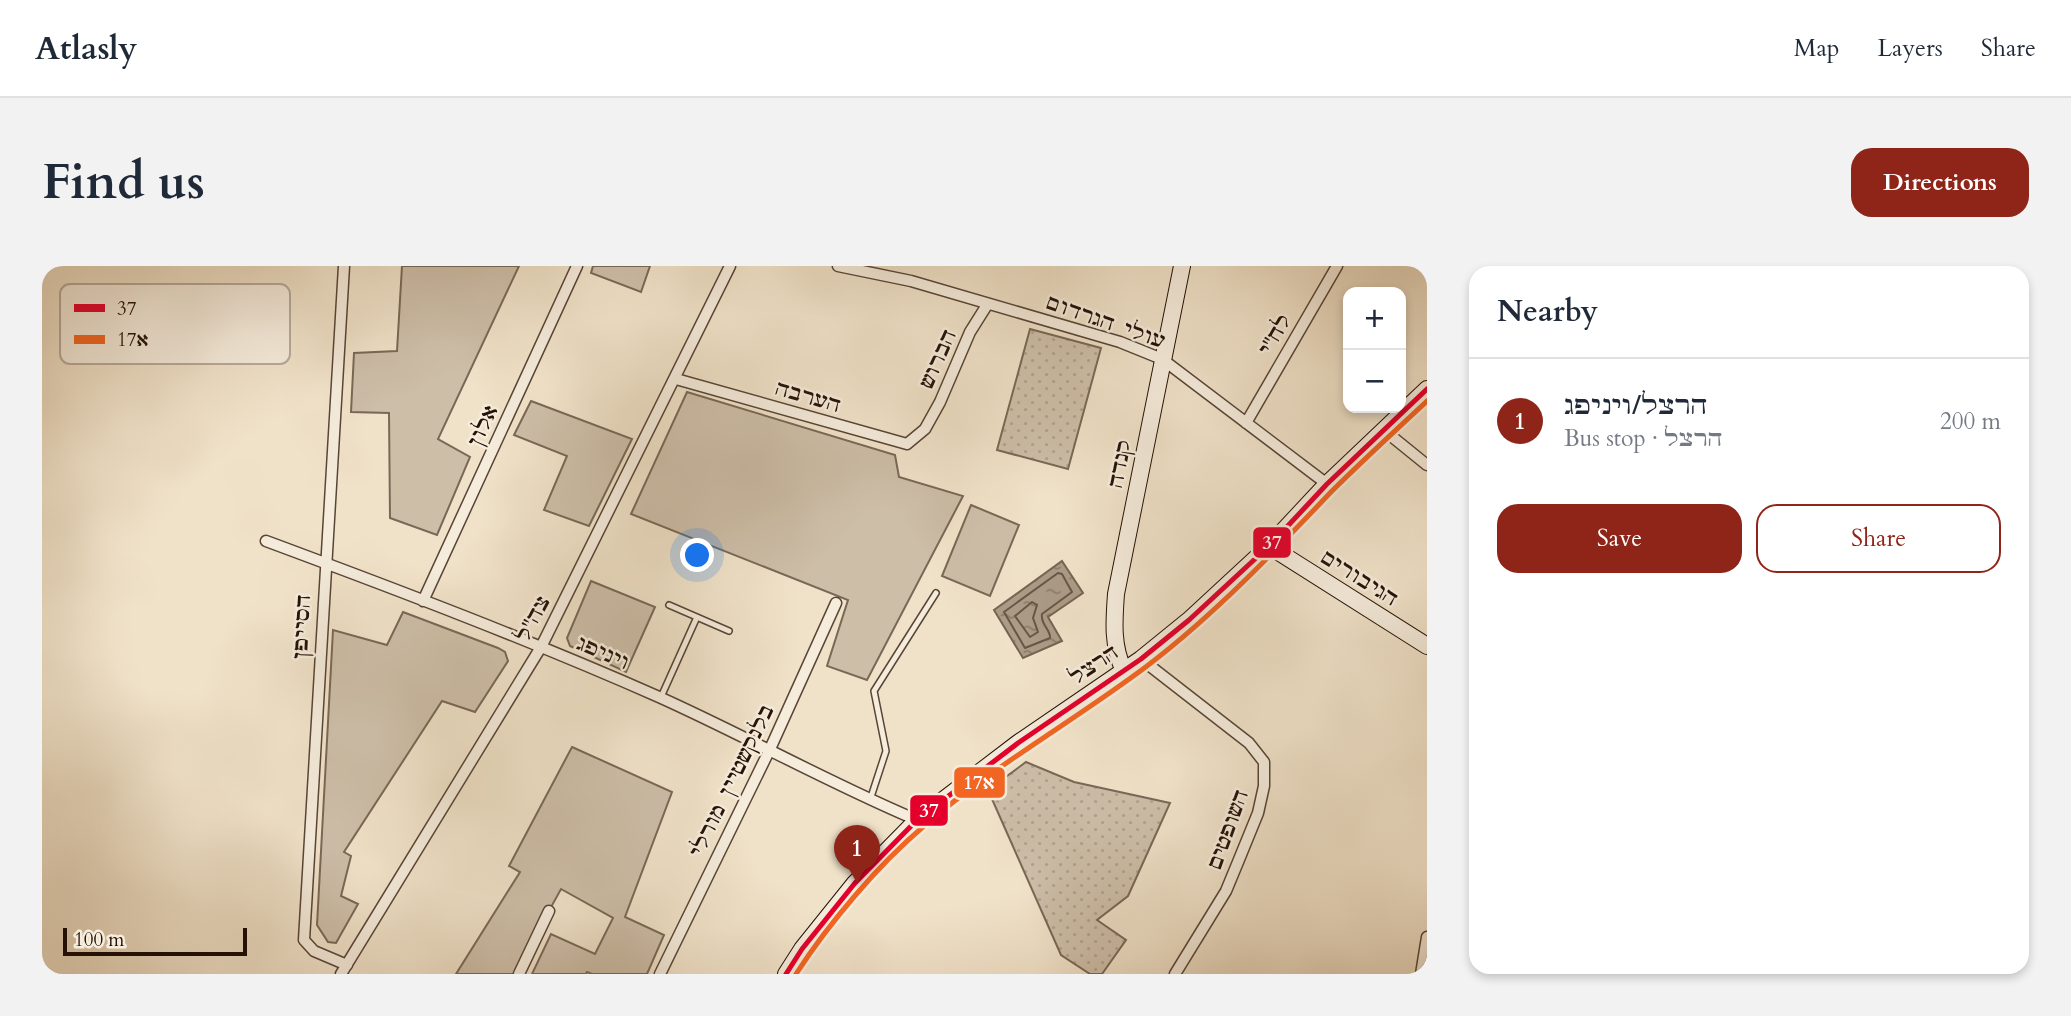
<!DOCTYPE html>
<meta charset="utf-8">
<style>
:root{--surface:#fff;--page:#f2f2f3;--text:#1f2937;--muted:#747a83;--line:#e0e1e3;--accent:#8f2418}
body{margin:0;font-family:Cardo,"Frank Ruhl Libre",serif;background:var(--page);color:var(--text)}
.controls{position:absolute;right:21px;top:21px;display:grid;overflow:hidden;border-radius:14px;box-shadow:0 4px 10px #0003}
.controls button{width:63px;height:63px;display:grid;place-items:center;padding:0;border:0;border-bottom:2px solid var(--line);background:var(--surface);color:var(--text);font:35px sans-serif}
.scale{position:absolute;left:21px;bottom:18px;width:184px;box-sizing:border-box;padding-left:7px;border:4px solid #251106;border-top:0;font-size:19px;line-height:24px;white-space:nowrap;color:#251106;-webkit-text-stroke:5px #f5ecdc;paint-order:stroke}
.you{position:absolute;left:656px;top:290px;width:24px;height:24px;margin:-18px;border:5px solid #fff;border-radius:50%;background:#1a73e8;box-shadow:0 0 0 10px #1a73e833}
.badge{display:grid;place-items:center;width:46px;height:46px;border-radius:50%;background:var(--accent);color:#fff;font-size:23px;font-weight:700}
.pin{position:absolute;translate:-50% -58px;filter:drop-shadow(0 2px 4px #0008)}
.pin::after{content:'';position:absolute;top:37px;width:24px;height:21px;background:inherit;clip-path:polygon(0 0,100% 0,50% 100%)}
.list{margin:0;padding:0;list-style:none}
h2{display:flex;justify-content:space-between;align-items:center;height:91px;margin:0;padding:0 28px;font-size:30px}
h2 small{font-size:23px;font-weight:400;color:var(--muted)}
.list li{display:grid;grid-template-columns:46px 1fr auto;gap:21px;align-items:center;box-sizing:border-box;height:126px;padding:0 28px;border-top:2px solid var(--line)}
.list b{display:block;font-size:26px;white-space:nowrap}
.list p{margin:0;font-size:23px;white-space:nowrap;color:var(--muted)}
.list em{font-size:23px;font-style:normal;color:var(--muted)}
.actions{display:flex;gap:14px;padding:21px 28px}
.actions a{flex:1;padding:16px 0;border:2px solid var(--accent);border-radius:21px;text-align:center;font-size:24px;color:var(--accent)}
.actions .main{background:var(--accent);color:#fff}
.map{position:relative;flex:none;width:1385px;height:708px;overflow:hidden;border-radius:21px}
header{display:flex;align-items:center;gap:42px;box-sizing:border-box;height:98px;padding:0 35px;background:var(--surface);border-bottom:2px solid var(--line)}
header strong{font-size:33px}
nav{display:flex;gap:38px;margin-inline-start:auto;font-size:24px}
.intro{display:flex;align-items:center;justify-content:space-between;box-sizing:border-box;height:168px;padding:0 42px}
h1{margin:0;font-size:49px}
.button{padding:18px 32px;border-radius:21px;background:var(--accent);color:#fff;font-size:24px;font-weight:700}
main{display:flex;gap:42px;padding:0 42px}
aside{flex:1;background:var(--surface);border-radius:21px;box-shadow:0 4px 10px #0003}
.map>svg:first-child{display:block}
.grass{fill:#cdbea8;stroke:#796857;stroke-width:2}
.park{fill:url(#park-dots);stroke:#796857;stroke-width:2}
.water{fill:url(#water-ripples);stroke:#756453;stroke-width:2}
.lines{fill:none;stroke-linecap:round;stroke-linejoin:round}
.shore{stroke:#685646;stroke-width:2}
.lane-casing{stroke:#584537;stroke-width:8}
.street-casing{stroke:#584537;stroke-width:13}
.secondary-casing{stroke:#251106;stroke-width:18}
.lane{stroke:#f5ecdc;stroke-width:5}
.street{stroke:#f5ecdc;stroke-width:10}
.secondary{stroke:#f5ecdc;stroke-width:16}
.bus-1-casing{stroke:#f5ecdc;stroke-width:10}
.bus-2-casing{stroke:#f5ecdc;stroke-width:10}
.bus-1{stroke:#e4002b;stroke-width:5}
.bus-2{stroke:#f26522;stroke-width:5}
.labels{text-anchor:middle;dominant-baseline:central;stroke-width:5;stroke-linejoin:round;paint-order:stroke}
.street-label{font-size:21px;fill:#251106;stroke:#f5ecdc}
.key{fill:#f5ecdc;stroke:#b7aa9c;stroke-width:2}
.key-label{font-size:19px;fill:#251106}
.line-badge{stroke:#f5ecdc;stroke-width:2.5}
.badge-label{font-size:19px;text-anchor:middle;font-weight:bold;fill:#fff}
</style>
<header>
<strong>Atlasly</strong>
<nav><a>Map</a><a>Layers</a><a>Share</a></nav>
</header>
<div class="intro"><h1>Find us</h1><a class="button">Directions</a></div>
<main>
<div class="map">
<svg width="1385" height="708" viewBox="0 0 1385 708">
<defs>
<pattern id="park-dots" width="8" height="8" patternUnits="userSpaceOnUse" patternTransform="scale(1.75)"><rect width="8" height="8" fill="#cdbea8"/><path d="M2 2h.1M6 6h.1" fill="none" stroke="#b0a28f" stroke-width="1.8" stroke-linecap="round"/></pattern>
<pattern id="water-ripples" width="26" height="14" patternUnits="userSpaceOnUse" patternTransform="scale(1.75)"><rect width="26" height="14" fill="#ab9b87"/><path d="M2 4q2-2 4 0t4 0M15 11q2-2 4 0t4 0" fill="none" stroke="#8b7d6c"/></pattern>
</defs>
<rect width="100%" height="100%" fill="#f0e2c9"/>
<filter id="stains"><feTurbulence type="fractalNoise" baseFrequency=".00286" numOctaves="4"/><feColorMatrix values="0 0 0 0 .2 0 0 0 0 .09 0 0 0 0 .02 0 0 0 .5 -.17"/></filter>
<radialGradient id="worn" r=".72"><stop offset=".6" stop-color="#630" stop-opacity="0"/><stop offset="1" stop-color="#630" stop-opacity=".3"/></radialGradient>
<path class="grass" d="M360,0h117l-81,173 32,18 -33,78 -47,-17 -1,-105 -38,-1 3,-59 43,-2z
M551,0h57l-9,26 -50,-19z
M645,126l208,63 4,22 64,19 -96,184 -40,-14 21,-66 -217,-86z
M489,135l101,38 -43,87 -45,-16 23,-54 -53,-21z
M929,239l48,20 -29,71 -48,-20z
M549,315l64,26 -29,65 -56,-26 -3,-8z
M361,346l95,36 7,4 3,9 -33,51 -33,-11 -98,151 7,4 -10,40 17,8 -22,39 -8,-1 -11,-17 16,-295 54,15z
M530,481l100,45 -47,125 39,18 -17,39h-55l-5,-2 -1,2h-54l19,-40 44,20 18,-36 -52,-29 -47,85h-58l64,-102 -11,-6z"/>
<path class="park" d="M988,63l71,19 -33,121 -71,-19z
M984,496l48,20 96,21 -42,93 -31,24 29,20 -24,34h-12l-29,-19 -73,-165z"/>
<path class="water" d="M1020,295l21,32 -35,24 14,24 -39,17 -29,-48z"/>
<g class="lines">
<path class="shore" d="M1016,307l4,1 10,18 -30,22c-2,10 9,16 8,24l-25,10 -21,-36z
M990,336l5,3 -4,13 5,14 -8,5 -15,-21z"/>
<g class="lane-casing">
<path id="lane" d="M627,339l60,26
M619,431l36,-80
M828,534l16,-49 -12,-60 62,-98"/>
</g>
<g class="street-casing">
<path id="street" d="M302,0l-40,674 10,11 33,14
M796,0l73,15 209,61 42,17 165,125
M634,113l231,65 18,-15 15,-27 30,-70 17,-27
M1204,157l91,-157
M1343,165l42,34
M224,275c132,49 264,99 393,156 87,39 170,86 258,123
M381,335l154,-335
M1099,393l108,84 15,19v24l-6,27 -20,49 -12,29 -51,83
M299,708l200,-327 189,-381
M477,708l30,-63
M618,708l110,-225 66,-146
M1379,708l6,-37"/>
</g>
<g class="secondary-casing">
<path id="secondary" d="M1227,280l158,100
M1082,405c-12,-25 -10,-50 -8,-77l66,-328
M744,708l16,-25 53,-66 62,-63 101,-77 123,-84 48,-39 80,-74 58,-62 100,-95"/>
</g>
<use href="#lane" class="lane"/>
<use href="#street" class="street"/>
<use href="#secondary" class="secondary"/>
<g class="bus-1-casing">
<path id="bus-1" d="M744,708l16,-25 53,-66 62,-63 101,-77 123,-84 48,-39 80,-74 58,-62 100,-95"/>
</g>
<g class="bus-2-casing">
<path id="bus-2" d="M754,708c33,-51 82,-109 128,-148 69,-60 150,-105 223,-160 67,-51 126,-113 184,-174 31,-31 64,-61 96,-91"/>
</g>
<use href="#bus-1" class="bus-1"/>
<use href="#bus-2" class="bus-2"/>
</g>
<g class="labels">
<g class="street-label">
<text transform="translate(1064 56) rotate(19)">עולי הגרדום</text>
<text transform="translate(1233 69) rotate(-60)">לח"י</text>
<text transform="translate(896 93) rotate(-66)">הברוש</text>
<text transform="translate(766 131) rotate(16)">הערבה</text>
<text transform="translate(441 160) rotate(-65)">אלון</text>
<text transform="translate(1078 198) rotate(-79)">קנדה</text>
<text transform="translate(1317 312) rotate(32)">הגיבורים</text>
<text transform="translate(491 353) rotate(-62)">צה"ל</text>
<text transform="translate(260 361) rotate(-87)">הסייפן</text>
<text transform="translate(561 387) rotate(23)">ויניפג</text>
<text transform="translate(1052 399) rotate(-34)">הרצל</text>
<text transform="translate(690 515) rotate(-64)">בלנקשטיין מורלי</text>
<text transform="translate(1186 564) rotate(-70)">השופטים</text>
</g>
</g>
<rect x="18" y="18" width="230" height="80" rx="10" class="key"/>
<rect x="32" y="38" width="31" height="8" fill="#e4002b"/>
<rect x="32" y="69" width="31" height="9" fill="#f26522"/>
<g class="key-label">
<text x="75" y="49">37</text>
<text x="75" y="80">17א</text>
</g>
<g class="line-badge">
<rect x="1210" y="260" width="40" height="33" rx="7" fill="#e4002b"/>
<rect x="911" y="500" width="53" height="33" rx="7" fill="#f26522"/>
<rect x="867" y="528" width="40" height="33" rx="7" fill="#e4002b"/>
</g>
<g class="badge-label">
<text x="1230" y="283">37</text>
<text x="937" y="523">17א</text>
<text x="887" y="551">37</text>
</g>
<rect width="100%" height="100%" filter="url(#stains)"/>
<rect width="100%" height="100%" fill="url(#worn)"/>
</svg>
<div class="controls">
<button>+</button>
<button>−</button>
</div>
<div class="scale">100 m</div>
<div class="you"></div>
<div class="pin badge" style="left:815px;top:617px">1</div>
</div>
<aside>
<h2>Nearby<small></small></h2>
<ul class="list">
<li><span class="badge">1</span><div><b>הרצל/ויניפג</b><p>Bus stop · הרצל</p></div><em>200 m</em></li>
</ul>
<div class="actions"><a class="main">Save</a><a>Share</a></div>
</aside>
</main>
